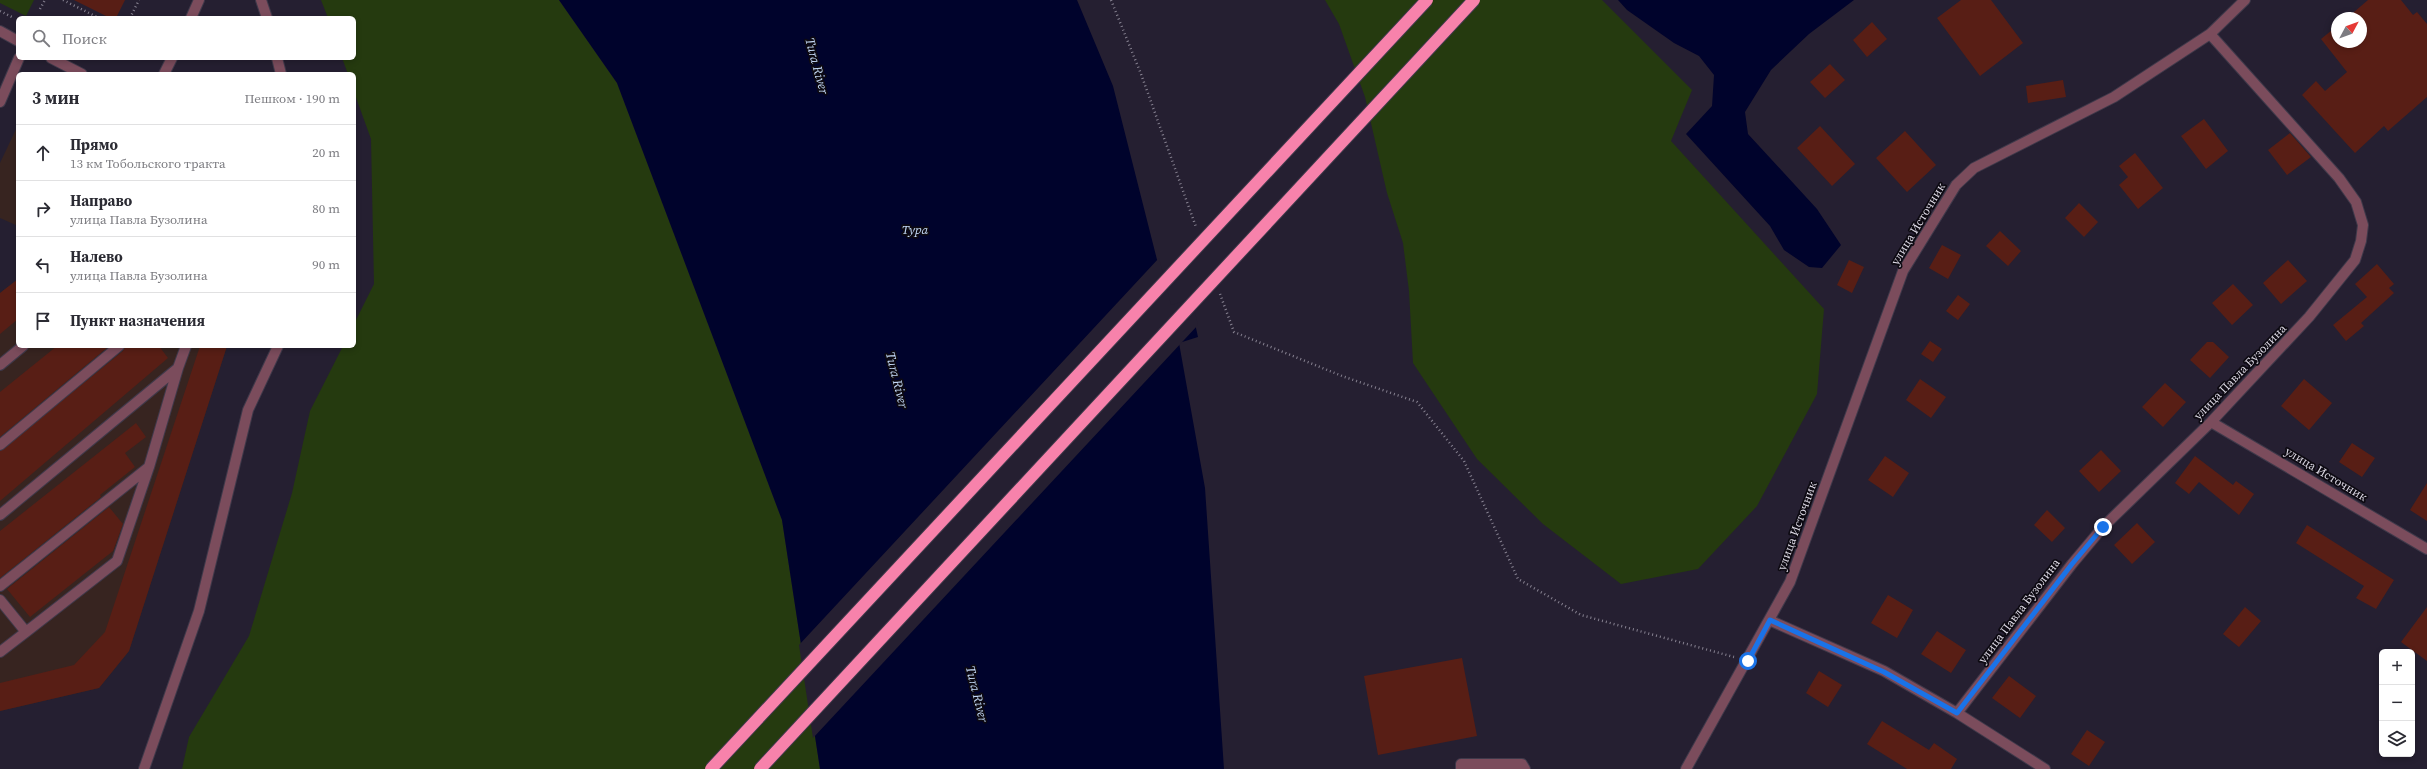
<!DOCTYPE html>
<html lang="ru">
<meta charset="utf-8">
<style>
:root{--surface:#fff;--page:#f7f7f7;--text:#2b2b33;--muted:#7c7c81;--line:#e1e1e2}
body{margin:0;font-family:"Source Serif 4",serif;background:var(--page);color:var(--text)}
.controls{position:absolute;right:12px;bottom:12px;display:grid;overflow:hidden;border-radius:6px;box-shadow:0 2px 6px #0003}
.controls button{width:36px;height:36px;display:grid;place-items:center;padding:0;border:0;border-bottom:1px solid var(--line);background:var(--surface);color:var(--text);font:20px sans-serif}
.compass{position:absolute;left:2331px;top:12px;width:36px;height:36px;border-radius:50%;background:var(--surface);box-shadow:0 2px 6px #0003;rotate:49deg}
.stop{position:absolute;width:12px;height:12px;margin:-9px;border:3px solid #1a73e8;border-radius:50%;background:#fff}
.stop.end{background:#1a73e8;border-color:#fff;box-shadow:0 1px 4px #0008}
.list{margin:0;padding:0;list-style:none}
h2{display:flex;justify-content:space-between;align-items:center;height:52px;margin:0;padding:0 16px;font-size:17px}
h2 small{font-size:13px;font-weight:400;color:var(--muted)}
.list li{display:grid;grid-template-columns:26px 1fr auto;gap:12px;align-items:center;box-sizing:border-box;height:56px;padding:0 16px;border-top:1px solid var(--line)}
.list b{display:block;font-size:15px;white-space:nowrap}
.list p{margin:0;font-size:13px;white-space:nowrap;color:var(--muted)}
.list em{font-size:13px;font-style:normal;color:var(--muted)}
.icon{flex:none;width:22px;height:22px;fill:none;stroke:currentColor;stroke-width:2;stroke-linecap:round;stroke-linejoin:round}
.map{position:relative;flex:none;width:2427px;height:769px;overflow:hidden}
.search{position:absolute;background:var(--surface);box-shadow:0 2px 6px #0003;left:16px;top:16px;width:340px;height:44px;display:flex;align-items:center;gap:10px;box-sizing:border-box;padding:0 14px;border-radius:6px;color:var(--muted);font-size:15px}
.panel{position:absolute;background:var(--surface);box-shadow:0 2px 6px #0003;left:16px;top:72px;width:340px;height:276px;border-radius:6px}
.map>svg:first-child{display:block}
.industrial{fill:#372420}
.green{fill:#253a0f}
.water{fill:#00032c}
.pier{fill:#251f31}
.building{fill:#581e15}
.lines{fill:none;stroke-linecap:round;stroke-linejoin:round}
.minor-casing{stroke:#3f394a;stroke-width:12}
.path{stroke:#878291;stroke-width:2.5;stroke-dasharray:1 3;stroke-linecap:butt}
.minor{stroke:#7b4c5c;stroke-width:10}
.highway-bridge-casing{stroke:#3f394a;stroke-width:14;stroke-linecap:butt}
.highway-bridge{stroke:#f782ab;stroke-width:12}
.route{stroke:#1a73e8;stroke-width:5}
.labels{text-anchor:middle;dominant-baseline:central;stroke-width:3.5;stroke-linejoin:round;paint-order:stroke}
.street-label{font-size:12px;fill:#dcd8e4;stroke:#0d0a12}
.water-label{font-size:13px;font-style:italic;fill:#c3d8f6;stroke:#0d0a12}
</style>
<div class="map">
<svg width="2427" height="769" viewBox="0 0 2427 769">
<rect width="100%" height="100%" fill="#251f31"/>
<path class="industrial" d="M18,125v101l-18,-8v-55z
M18,279v67h209l-98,305 -30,37 -99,23v-418z"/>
<path class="green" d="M0,0h34l-8,16 -26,-13z
M321,0h238l58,83 165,437 38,249h-638l7,-32 60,-101 43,-143 18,-82 33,-65h11v-22l20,-40 -3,-145 -17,-47v-18h-6l-6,-16h12v-40h-26z
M1325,0h277l90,90 -21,51 153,168 -7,85 -60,112 -59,63 -77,15 -78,-60 -66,-65 -64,-96 -4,-72 -6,-48 -16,-50 -22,-96 -26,-73z"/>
<path class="water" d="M559,0h518l36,86 56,221 21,-6 8,36 -19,6 26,145 19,281h-404l-38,-249 -165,-437z
M1618,0h236l-45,34 -38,36 -26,42 3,22 69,75 24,36 -19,23 -13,-1 -25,-17 -14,-24 -84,-92 26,-28 2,-31 -15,-19 -25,-13 -47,-33z"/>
<path class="pier" d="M1159,258l12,47 19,-6 2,2 6,24 -385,413 -14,-93z"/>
<path class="building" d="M74,0h51l-9,18h-6z
M1961,0h30l32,43 -43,33 -43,-58z
M2368,0h33l12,15 4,-3 10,12v73l-39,34 -4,-5 -29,27 -53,-58 14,-14 9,10 22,-19 -26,-33 16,-13v16h24v-24h-14z
M1872,22l15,17 -20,18 -14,-17z
M1830,64l15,16 -20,18 -15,-16z
M2063,80l3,17 -38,6 -2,-17z
M2204,119l24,32 -22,18 -25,-33z
M1820,126l35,38 -23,22 -35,-38z
M1905,131l31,34 -29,27 -31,-34z
M2290,133l21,24 -24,18 -19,-25z
M2135,153l28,35 -25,21 -19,-24 9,-8 -9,-11z
M2079,203l19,19 -14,15 -19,-19z
M2000,231l21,20 -13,15 -22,-20z
M1942,245l19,10 -13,24 -19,-11z
M1849,260l15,7 -12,26 -15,-8z
M2288,260l19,21 -26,23 -18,-21z
M2377,264l17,20 -5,4 5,5 -33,30 3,3 -18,15 -13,-16 34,-28 -12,-13z
M18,279v40l-18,15v-41z
M2233,284l20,21 -21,20 -20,-22z
M1958,295l12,9 -12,16 -12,-9z
M1930,341l12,8 -9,13 -12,-8z
M2207,342h6l16,15 -19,21 -20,-18z
M57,346h52l-109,91v-45z
M125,346h34l9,12 -168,143v-50l123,-100z
M200,346h27l-98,305 -30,37 -99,23v-28l74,-18 31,-33z
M1920,379l26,18 -15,21 -25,-18z
M2304,379l28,24 -23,27 -28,-24z
M2165,383l21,19 -23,25 -21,-20z
M136,423l10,14 -21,16 10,14 -35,28 1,2 -101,81v-47z
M2352,443l23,15 -13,19 -23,-15z
M2101,450l20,21 -22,21 -20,-21z
M1885,456l24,17 -16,24 -25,-17z
M2195,456l38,29 3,-4 18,13 -15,21 -40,-33 -10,12 -14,-11z
M2427,483v38l-17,-11z
M109,507l14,17 -10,27 -83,66 -23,-28z
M2047,510l18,18 -13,14 -18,-17z
M2137,523l18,19 -23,22 -18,-19z
M2307,525l87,55 -18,29 -20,-11 8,-12 -68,-43z
M1888,595l25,15 -16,28 -26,-15z
M2245,607l16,14 -22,26 -16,-13z
M2427,607v54l-26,-19z
M1937,631l29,19 -15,23 -30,-19z
M1462,658l15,78 -99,19 -14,-79z
M1819,671l23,14 -14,22 -22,-14z
M2009,676l27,20 -16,22 -28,-20z
M1882,721l47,29 5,-7 23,16 -6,10h-44l-40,-25z
M2087,730l18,12 -16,24 -18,-12z"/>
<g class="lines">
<g class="minor-casing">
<path id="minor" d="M261,0l6,18
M191,18l8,-18
M0,31l18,10
M51,58l31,16
M277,58l4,16
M164,74l8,-16
M0,102l19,-44
M0,365l23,-19
M178,368l8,-22
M2211,422l216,127
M0,445l119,-99
M0,515l178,-147 -29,99 -32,94 -91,71 -26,-32
M0,586l149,-119
M1769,620l115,51 73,42 88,56
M0,652l26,-20
M1957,713l115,-149 31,-37 108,-105 98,-105 46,-57 6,-19 2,-16 -7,-23 -17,-24 -129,-144
M144,769l55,-158 49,-201 30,-64
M1461,769v-5h61l3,5
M1686,769l104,-187 113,-311 53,-86 18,-17 140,-71 96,-63 35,-34"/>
</g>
<path class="path" d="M63,0l36,18
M1111,0l30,74 55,153
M40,9l5,-9
M0,11l12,6
M130,18l9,-18
M1220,294l14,38 108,44 75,26 47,59 54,118 63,36 153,42"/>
<use href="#minor" class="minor"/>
<g class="highway-bridge-casing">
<path id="highway-bridge" d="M711,769l716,-769
M760,769l714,-769"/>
</g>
<use href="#highway-bridge" class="highway-bridge"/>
</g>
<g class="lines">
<path class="route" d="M1748,661l22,-41 114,52 73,41 115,-149 31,-37"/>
</g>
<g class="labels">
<g class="street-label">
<text transform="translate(1918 224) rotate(-59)">улица Источник</text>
<text transform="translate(2240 372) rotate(-46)">улица Павла Бузолина</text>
<text transform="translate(2326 474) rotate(31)">улица Источник</text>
<text transform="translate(1797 526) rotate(-70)">улица Источник</text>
<text transform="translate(2019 611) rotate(-53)">улица Павла Бузолина</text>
</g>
<g class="water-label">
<text transform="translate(817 66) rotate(75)">Tura River</text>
<text x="915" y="229">Тура</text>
<text transform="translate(897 380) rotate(76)">Tura River</text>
<text transform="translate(977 694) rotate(76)">Tura River</text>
</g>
</g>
</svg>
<div class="controls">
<button>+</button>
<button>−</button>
<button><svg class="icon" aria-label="layers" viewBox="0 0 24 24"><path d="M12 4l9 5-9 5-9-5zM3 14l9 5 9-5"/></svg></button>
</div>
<svg class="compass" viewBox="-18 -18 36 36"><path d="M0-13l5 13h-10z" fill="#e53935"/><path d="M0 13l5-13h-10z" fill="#7c7c81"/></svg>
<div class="stop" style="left:1748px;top:661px"></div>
<div class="stop end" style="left:2103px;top:527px"></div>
<div class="search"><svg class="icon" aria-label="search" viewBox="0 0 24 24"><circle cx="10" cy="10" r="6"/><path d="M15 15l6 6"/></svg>Поиск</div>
<section class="panel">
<h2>3 мин<small>Пешком · 190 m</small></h2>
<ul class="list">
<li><svg class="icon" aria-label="ahead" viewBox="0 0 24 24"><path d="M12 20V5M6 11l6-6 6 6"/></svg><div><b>Прямо</b><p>13 км Тобольского тракта</p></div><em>20 m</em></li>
<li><svg class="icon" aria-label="right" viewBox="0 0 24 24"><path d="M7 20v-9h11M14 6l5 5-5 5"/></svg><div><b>Направо</b><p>улица Павла Бузолина</p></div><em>80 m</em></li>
<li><svg class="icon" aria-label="left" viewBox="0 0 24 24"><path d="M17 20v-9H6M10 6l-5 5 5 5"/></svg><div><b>Налево</b><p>улица Павла Бузолина</p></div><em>90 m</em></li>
<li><svg class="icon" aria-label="arrive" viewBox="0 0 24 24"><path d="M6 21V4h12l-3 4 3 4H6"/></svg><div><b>Пункт назначения</b></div></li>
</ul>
</section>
</div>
